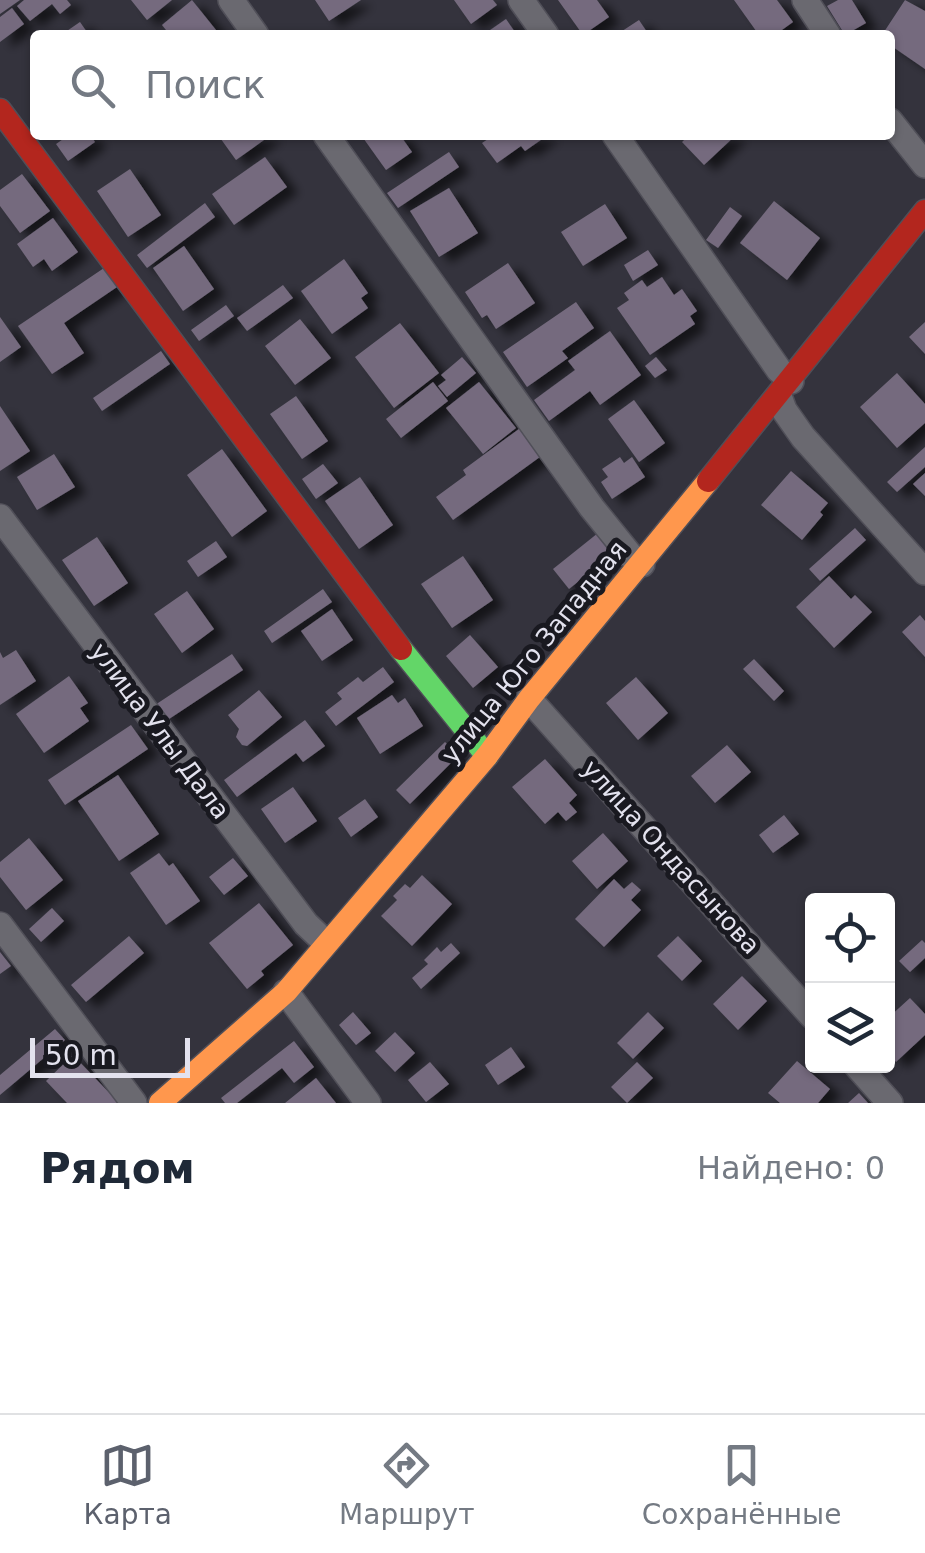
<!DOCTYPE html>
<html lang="ru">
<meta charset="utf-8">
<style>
:root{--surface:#fff;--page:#f6f6f7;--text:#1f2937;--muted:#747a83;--line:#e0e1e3;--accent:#5c616d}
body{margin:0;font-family:"DejaVu Sans",sans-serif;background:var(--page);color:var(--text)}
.controls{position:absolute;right:30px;bottom:30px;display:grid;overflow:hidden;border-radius:10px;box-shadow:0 2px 8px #0004}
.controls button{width:90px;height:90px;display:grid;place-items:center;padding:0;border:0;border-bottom:2px solid var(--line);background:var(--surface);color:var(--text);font:50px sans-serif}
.scale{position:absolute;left:30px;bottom:25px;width:160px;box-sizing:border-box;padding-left:10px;border:5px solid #e3e2ee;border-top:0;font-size:28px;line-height:35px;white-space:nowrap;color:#e3e2ee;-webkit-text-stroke:8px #191920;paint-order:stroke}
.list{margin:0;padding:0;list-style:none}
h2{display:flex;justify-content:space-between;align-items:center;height:130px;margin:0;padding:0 40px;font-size:42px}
h2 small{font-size:32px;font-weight:400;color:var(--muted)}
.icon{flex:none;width:55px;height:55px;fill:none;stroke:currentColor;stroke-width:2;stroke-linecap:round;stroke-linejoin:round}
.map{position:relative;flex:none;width:925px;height:1103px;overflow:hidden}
.search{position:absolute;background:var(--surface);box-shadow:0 2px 8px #0004;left:30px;right:30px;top:30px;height:110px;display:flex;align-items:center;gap:25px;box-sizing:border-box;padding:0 35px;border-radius:10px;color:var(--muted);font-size:38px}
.sheet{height:310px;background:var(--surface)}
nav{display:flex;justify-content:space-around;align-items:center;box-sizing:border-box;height:140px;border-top:2px solid var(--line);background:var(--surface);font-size:28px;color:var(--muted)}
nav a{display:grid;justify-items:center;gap:5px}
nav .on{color:var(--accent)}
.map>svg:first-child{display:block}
.building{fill:#756b7e;filter:url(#shadow)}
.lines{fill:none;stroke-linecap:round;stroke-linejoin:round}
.street-casing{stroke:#504f58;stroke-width:28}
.fast-casing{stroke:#504f58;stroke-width:25}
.slow-casing{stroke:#504f58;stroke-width:25}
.jam-casing{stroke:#504f58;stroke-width:25}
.street{stroke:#6a6970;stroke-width:25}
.fast{stroke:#63d668;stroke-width:22}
.slow{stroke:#ff974d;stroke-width:22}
.jam{stroke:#b3261e;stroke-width:22}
.labels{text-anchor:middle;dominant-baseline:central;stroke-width:10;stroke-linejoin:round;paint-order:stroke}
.street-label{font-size:25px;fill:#e3e2ee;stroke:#191920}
</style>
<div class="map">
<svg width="925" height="1103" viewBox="0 0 925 1103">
<defs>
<filter id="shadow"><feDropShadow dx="11" dy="6" stdDeviation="5" flood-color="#0009"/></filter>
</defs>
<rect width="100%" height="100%" fill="#34333d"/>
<path class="building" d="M0,0h20l-20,14z
M24,0h43l4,5 -11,9 -8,-10 -22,17 -13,-15z
M131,0h41l-25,20z
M192,0l28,35h-50l-8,-10z
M315,0h46l-32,21z
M454,0h39l4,5 -26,19z
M558,0h39l12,17 -26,18z
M734,0h43l16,22 -18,13h-16z
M838,0h14l14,23 -21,12 -18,-29z
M905,0l20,11v58l-35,-24v-10h-8z
M12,8l12,16 -24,18v-25z
M506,19l11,16h-34z
M639,20l10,15h-33z
M80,22l9,13h-28z
M69,135h21l5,7 -27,19 -12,-17z
M218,135h53l-35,25z
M361,135h39l12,17 -26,18z
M494,135h54l-23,16 -4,-5 -24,17 -15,-20z
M689,135h47l-32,30 -22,-23z
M449,152l10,15 -61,41 -11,-15z
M265,157l22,30 -53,38 -22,-31z
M130,169l31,46 -33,22 -31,-46z
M22,174l28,37 -30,22 -20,-27v-16z
M449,188l29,45 -39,24 -29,-46z
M774,201l46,37 -33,42 -47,-37z
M205,203l10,14 -68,51 -10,-13z
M605,204l22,34 -44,28 -22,-34z
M730,207l12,9 -24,32 -12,-8z
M53,218l25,34 -26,19 -8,-12 -11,8 -16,-23z
M184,246l30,43 -31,22 -30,-43z
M648,250l10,15 -25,16 -9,-16z
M344,259l24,34 -7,5 7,10 -36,26 -31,-43z
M508,263l27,40 -39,26 -9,-14 -5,3 -17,-26z
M104,268l13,19 -53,36 20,30 -32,21 -34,-48z
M662,277l12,18 8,-6 15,22 -7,5 5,8 -45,31 -33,-47 12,-8 -5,-7 18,-13 5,7z
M283,285l10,13 -46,33 -10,-13z
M576,302l18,26 -32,23 6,7 -41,29 -24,-35z
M226,305l8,11 -35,25 -8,-11z
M0,317l21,30 -21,15z
M300,319l31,39 -36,27 -30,-39z
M925,322v32l-16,-17z
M400,323l39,50 -45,35 -39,-51z
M610,331l31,44 -41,30 -10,-14 -41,30 -15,-21 41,-30 -7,-9z
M161,351l9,13 -68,47 -9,-13z
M462,357l14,16 -29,24 -9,-11 8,-6 -5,-5z
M656,357l11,13 -12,8 -10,-12z
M897,373l28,31v19l-28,25 -37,-41z
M433,382l15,19 -47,37 -15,-19z
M479,382l37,46 -33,26 -37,-46z
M296,396l32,45 -26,18 -32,-45z
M634,400l31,43 -26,19 -31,-43z
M0,406l30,45 -30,20z
M523,426l21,28 -91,66 -17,-23 30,-22 -3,-5z
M925,447v20l-28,25 -10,-10z
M222,449l45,62 -35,26 -45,-62z
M54,454l21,33 -38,23 -20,-33z
M620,457l4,6 8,-6 13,20 -33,22 -11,-17 7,-5 -6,-8z
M323,464l15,19 -22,16 -14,-20z
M791,471l37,32 -8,9 3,3 -21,25 -41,-35z
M925,473v23l-12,-12z
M360,477l33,48 -34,24 -34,-48z
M855,528l11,12 -46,41 -11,-12z
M598,533l16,20 -45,36 -16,-20z
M97,537l31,46 -34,23 -32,-46z
M216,541l11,16 -29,20 -11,-16z
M463,556l30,44 -41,28 -31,-44z
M829,576l22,23 4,-4 17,17 -38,36 -38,-41z
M323,589l9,13 -60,41 -8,-12z
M187,591l27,38 -32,24 -28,-39z
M332,609l21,31 -31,21 -21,-30z
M920,615l5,6v36l-23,-25z
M470,635l28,32 -25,21 -27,-32z
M16,650l20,31 -36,24v-53l3,6z
M232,654l11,16 -77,51 -11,-16z
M754,659l30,32 -10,10 -31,-32z
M383,667l11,15 -58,44 -11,-14 17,-13 -5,-6 21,-16 5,5z
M69,676l19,27 -8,5 9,13 -45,32 -28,-39z
M636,677l32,36 -30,27 -32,-37z
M259,690l23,27 -35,29 -5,-1 -6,-8 3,-8 -11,-14z
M392,695l6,8 7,-5 18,28 -43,28 -23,-36z
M305,720l20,26 -22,16 -7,-9 -59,44 -13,-17z
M131,725l17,24 -83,56 -17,-25z
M445,742l14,13 -49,49 -14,-14z
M727,745l24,27 -36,31 -24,-27z
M545,759l32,36 -8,8 8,9 -11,9 -8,-9 -13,12 -33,-37z
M118,775l41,59 -40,27 -41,-60z
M293,787l24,34 -32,22 -24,-34z
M365,799l13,18 -27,20 -13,-19z
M784,815l15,19 -26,19 -14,-18z
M603,833l25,28 -31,28 -25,-28z
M29,838l34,42 -37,30 -26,-33v-15z
M159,853l10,13 4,-3 27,38 -34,24 -36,-52z
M233,858l15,18 -24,19 -15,-18z
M422,875l30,29 -40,42 -31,-30 16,-16 -4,-4 12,-12 5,4z
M614,879l10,10 8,-7 9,8 -10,10 10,10 -37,37 -29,-28z
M259,903l34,42 -32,26 3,4 -17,14 -38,-46z
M52,908l12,13 -23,21 -12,-13z
M129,936l15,17 -58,49 -15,-17z
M678,936l24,25 -20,20 -25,-25z
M922,940l3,3v15l-15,14 -11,-11z
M451,943l9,10 -39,36 -9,-11 16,-14 -4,-4 13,-13 4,5z
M0,952l11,14 -11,8z
M742,976l25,25 -29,29 -25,-26z
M910,998l15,16v21l-29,27 -8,-9v-35z
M353,1012l18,21 -15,12 -17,-20z
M648,1012l16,16 -31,31 -16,-16z
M55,1029l10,11 -65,55v-20z
M395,1032l20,21 -20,19 -20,-21z
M294,1041l20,26 -20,16 -12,-15 -45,35h-12l-4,-5z
M511,1047l14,20 -27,18 -13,-20z
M73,1055l46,48h-52l-21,-22z
M797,1061l33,28 -12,14h-38l-12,-10z
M430,1062l19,22 -23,18 -18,-22z
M637,1062l16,16 -26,25 -16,-16z
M316,1078l20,25h-51z
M859,1093l9,10h-20z"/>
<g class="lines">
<g class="street-casing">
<path id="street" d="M231,0l25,35
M521,0l25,35
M805,0l23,35
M890,121l35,44
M326,135l266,373 38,47 12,9
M615,135l164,235 12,11
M779,396l5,14 19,27 122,135
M0,517l306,407 19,18
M529,699l283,317
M0,925l134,178
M286,992l82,111
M857,1066l33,37"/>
</g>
<g class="fast-casing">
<path id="fast" d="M401,649l86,107"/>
</g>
<g class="slow-casing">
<path id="slow" d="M160,1103l126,-111 201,-236 42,-57 179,-218"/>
</g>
<g class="jam-casing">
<path id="jam" d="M0,110l401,539
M708,481l217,-270"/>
</g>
<use href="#street" class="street"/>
<use href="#fast" class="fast"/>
<use href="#slow" class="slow"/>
<use href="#jam" class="jam"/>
</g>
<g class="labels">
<g class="street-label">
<text transform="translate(534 652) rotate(-51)">улица Юго Западная</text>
<text transform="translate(160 731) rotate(53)">улица Улы Дала</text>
<text transform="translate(671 857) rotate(48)">улица Ондасынова</text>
</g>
</g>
</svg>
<div class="controls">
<button><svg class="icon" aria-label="locate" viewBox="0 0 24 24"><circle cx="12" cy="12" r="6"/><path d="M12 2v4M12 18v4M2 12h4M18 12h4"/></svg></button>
<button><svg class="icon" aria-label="layers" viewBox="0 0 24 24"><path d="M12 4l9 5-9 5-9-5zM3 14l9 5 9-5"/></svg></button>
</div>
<div class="scale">50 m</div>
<div class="search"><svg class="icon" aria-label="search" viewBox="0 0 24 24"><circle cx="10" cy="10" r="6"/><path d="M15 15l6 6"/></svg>Поиск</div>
</div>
<section class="sheet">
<h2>Рядом<small>Найдено: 0</small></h2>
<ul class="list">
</ul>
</section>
<nav>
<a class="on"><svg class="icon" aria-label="map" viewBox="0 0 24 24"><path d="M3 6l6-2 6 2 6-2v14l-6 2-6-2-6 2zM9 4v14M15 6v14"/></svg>Карта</a>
<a><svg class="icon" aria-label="directions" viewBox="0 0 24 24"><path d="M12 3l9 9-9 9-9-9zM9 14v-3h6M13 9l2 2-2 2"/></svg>Маршрут</a>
<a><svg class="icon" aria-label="saved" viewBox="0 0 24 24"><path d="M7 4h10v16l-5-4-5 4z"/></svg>Сохранённые</a>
</nav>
